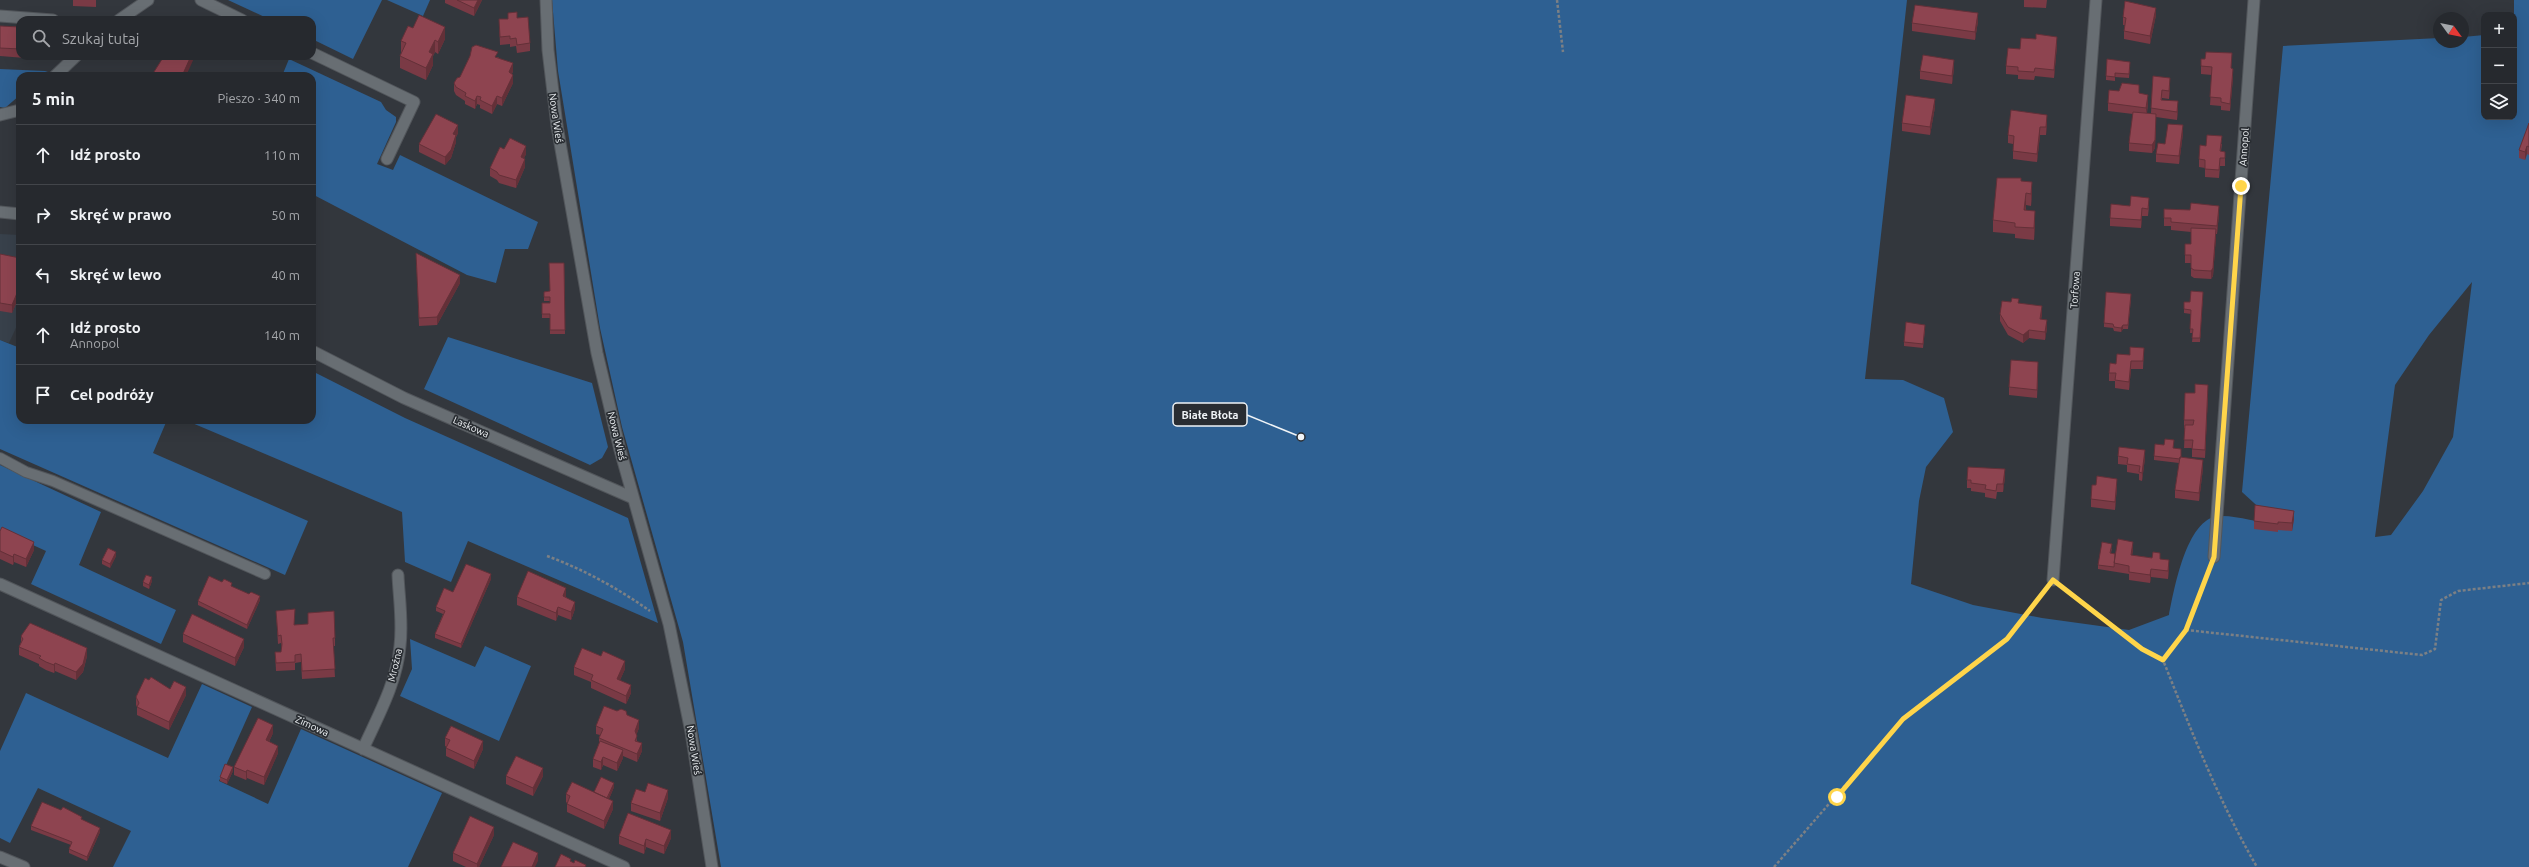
<!DOCTYPE html>
<html lang="pl">
<meta charset="utf-8">
<style>
:root{--surface:#26292e;--page:#2e3136;--text:#f1f3f6;--muted:#a4a6aa;--line:#42454a}
body{margin:0;font-family:Ubuntu,sans-serif;background:var(--page);color:var(--text)}
.controls{position:absolute;right:12px;top:12px;display:grid;overflow:hidden;border-radius:8px;box-shadow:0 4px 16px #0002}
.controls button{width:36px;height:36px;display:grid;place-items:center;padding:0;border:0;border-bottom:1px solid var(--line);background:var(--surface);color:var(--text);font:20px sans-serif}
.compass{position:absolute;left:2433px;top:12px;width:36px;height:36px;border-radius:50%;background:var(--surface);box-shadow:0 4px 16px #0002;rotate:123deg}
.stop{position:absolute;width:12px;height:12px;margin:-9px;border:3px solid #ffd54a;border-radius:50%;background:#fff}
.stop.end{background:#ffd54a;border-color:#fff;box-shadow:0 1px 4px #0008}
.list{margin:0;padding:0;list-style:none}
h2{display:flex;justify-content:space-between;align-items:center;height:52px;margin:0;padding:0 16px;font-size:17px}
h2 small{font-size:13px;font-weight:400;color:var(--muted)}
.list li{display:grid;grid-template-columns:26px 1fr auto;gap:12px;align-items:center;box-sizing:border-box;height:60px;padding:0 16px;border-top:1px solid var(--line)}
.list b{display:block;font-size:15px;white-space:nowrap}
.list p{margin:0;font-size:13px;white-space:nowrap;color:var(--muted)}
.list em{font-size:13px;font-style:normal;color:var(--muted)}
.icon{flex:none;width:22px;height:22px;fill:none;stroke:currentColor;stroke-width:2;stroke-linecap:round;stroke-linejoin:round}
.map{position:relative;flex:none;width:2529px;height:867px;overflow:hidden}
.search{position:absolute;background:var(--surface);box-shadow:0 4px 16px #0002;left:16px;top:16px;width:300px;height:44px;display:flex;align-items:center;gap:10px;box-sizing:border-box;padding:0 14px;border-radius:12px;color:var(--muted);font-size:15px}
.panel{position:absolute;background:var(--surface);box-shadow:0 4px 16px #0002;left:16px;top:72px;width:300px;height:352px;border-radius:12px}
.map>svg:first-child{display:block}
.built{fill:#38414b}
.green{fill:#2e6092;fill-rule:evenodd}
.lines{fill:none;stroke-linecap:round;stroke-linejoin:round}
.service-casing{stroke:#52565b;stroke-width:12}
.minor-casing{stroke:#52565b;stroke-width:13}
.path{stroke:#7c8085;stroke-width:2.5;stroke-dasharray:3 2;stroke-linecap:butt}
.service{stroke:#686e73;stroke-width:10}
.minor{stroke:#686e73;stroke-width:11}
.wall{fill:#7a3a45}
.shaded-wall{fill:#633038}
.building{fill:#8e4450;stroke:#633038}
.route{stroke:#ffd54a;stroke-width:5}
.labels{text-anchor:middle;dominant-baseline:central;stroke-width:3.5;stroke-linejoin:round;paint-order:stroke}
.street-label{font-size:10px;fill:#f0f4f7;stroke:#292d32}
.leader{fill:none;stroke:#f0f4f7;stroke-width:1.5}
.callout-dot{fill:#f0f4f7;stroke:#292d32;stroke-width:1.5}
.callout{fill:#292d32;stroke:#f0f4f7;stroke-width:1.5}
.callout-label{font-size:11px;text-anchor:middle;font-weight:bold;fill:#f0f4f7}
</style>
<div class="map">
<svg width="2529" height="867" viewBox="0 0 2529 867">
<rect width="100%" height="100%" fill="#33373d"/>
<path class="built" d="M0,234l20,1v84l-11,24 -9,-3z"/>
<path class="green" d="M228,0h154l-29,59 -41,-20v-19h-41z
M387,0h43l-7,16z
M552,0h1355l-42,379 38,1 41,18 9,34 -27,35 -7,34 -8,83 62,21 69,13 87,12 40,-15c5,-24 17,-97 50,-99 18,-1 39,7 58,8l-35,-32 41,-446 156,-8v4h24v-5l21,-2v82h30v-117h15v867h-1808l-38,-225 -61,-215 -22,-99 -42,-257zM2472,282l-19,155 -30,54 -32,44 -16,2 20,-152 34,-50z
M289,59l92,43 5,8 10,7v5l-19,42 16,6 7,-15 138,67 -10,27h-23l-9,34 -29,-8 -155,-81v-118h-30z
M0,69l45,2 3,1 -5,4h-23v19l-15,13 -5,-1z
M448,337l144,46 16,64 -6,11 -12,7 -166,-76z
M0,340l20,8v72h147l-14,33 155,68 -23,54 -285,-126z
M312,371l93,47 223,100 30,105 -190,-82 -17,41 -46,-20 -3,-50 -217,-92h127z
M0,465l101,47 -22,53 97,45 -15,34 -130,-60 15,-33 -46,-21z
M410,639l65,28 10,-21 46,20 -32,75 -99,-45 12,-27z
M202,684l50,23 -33,74 49,23 33,-75 141,64 -34,74h-295l18,-36 -93,-43 -28,55 -10,-5v-87l26,-58 142,65z"/>
<g class="lines">
<g class="service-casing">
<path id="service" d="M0,458l26,14 27,9 212,93"/>
</g>
<g class="minor-casing">
<path id="minor" d="M201,0l41,20
M546,0l2,50 9,76 40,227 23,97 49,174 22,108 21,135
M0,16l53,4
M119,20l29,-20
M312,53l102,49 -27,57
M55,76l21,-20
M0,115l20,-5
M0,212l20,2
M312,351l92,47 229,100
M2214,557l40,-557
M2053,580l43,-580
M0,584l624,283
M363,749c15,-33 34,-67 37,-103 3,-24 -1,-48 -2,-71
M0,857l24,10"/>
</g>
<path class="path" d="M1557,0l6,52
M66,20h21
M547,556c36,13 72,33 103,55
M2064,589l78,60 21,11c28,70 56,142 94,207
M2186,630l236,25 13,-6 6,-49 17,-9 71,-8
M2163,660l23,-30 23,-59
M1774,867l129,-148 104,-80 38,-49"/>
<use href="#service" class="service"/>
<use href="#minor" class="minor"/>
</g>
<path class="wall" d="M73,0h23v7l-23,-1z
M445,0h37l-8,16 -29,-13z
M2024,0h23l-1,8 -22,-1z
M508,13l9,5 13,25v8l-13,2 -1,-7 -6,1v-3l-10,1 -1,-26h9z
M2156,15l-6,29 -26,-5v-8l1,-6h-2v-8z
M1978,21l-3,19 -63,-9v-8z
M0,26l20,1v29h5v2l-25,-2z
M413,28l32,11 -7,15 -3,-2 -2,4v9l-7,15 -26,-12v-12l1,-3v-12z
M2036,39l21,6 -3,33 -19,-2 -1,4 -16,-1v-4l-12,-1v-8l14,-17z
M498,57l15,14 -1,3 1,9 -11,23 -5,-2 -5,10 -12,-6v-3l-3,-1 -2,5 -10,-5v-3l-9,-6 -2,-4v-8l6,-6z
M2130,66l-1,12 -14,-1v4l-9,-1v-4z
M2201,66l30,2 2,9 -3,34 -9,-1v-4l-11,-1 2,-30 -11,-1z
M1954,68l-2,16 -32,-5v-8z
M2153,76l17,10 -1,13 -7,-1v2l16,9 -1,11 -21,-3 -1,31 -3,5 -23,-2v-8l4,-29 -25,-3v-8l31,-10 9,10 -1,10h4z
M1935,107l-5,28 -28,-4v-8z
M2047,122l-1,13h-6l-3,27 -24,-3v-15l-5,-1v-8z
M2529,123v32l-2,-1 -2,6 -6,-2v-8z
M458,133l-2,4v5l-5,16 -6,7 -26,-13v-8z
M2183,133l-4,31 -23,-2v-8l9,-10z
M2222,144l-1,7 4,1v14h-5l-1,12 -14,-1v-9l-6,-1v-8l7,-13z
M504,149l22,5 -2,4 1,9 -9,21 -17,-5 -2,-3 -7,-4v-8z
M2021,181l11,12 -1,13 -5,-1v5l9,13 -1,17 -19,-2v-4l-22,-2v-12z
M2130,206h19l-1,10h-6l-1,12 -31,-2v-8z
M2219,214l-2,20h-1l-3,42 -2,3 -17,-1 -3,-2v-13h-6v-19h6v-12l-20,-2v-4h-7v-8z
M416,253l44,30 -23,42 -18,1z
M0,254l20,4v36l-8,19 -12,-2z
M564,263l1,71h-15v-16h-8v-11l8,-4v-2h-6v-9l6,-1z
M2203,292l-3,50h-8l1,-9h-3l1,-19 -7,-1v-11h6z
M2131,298l-3,31h-5l-2,3 -7,-1 -1,-3 -9,-1v-4z
M2019,303l23,11 -1,5 6,9 -2,12 -16,-2 -6,5 -15,-8 -8,-14v-7z
M1925,329l-2,19 -19,-2v-4z
M2144,348l-1,21h-12l-2,21 -14,-2v-7h-6v-8l7,-9 14,-9z
M2038,370l-1,28 -28,-3v-8z
M2195,393h13l-3,65 -13,-1v-9h-8l1,-20h-1v-8z
M2174,448l7,9 22,11 -4,33 -24,-3v-8l4,-27 -25,-3v-4z
M2118,456l27,2 -3,23 -3,-1v-6l-12,-2v-7l-9,-1z
M2005,477l-2,15h-6l-1,7 -11,-2v-4l-14,-2v-3h-4v-8z
M2096,485l21,1 -2,24 -24,-3v-8z
M2294,519l-2,12 -14,-1v2l-24,-3v-8z
M0,531l34,19 -8,17 -12,-5 -1,3 -13,-6z
M2112,548l-1,5 4,1 18,-4 -1,5 28,4 9,9 -1,11 -17,-2 -1,6 -21,-3v-6l-31,-5v-4z
M116,556l-6,12 -8,-4v-4z
M491,579l-30,69 -26,-10v-4l8,-20 -7,-3v-4l17,-15z
M152,581l-3,8 -6,-3v-4z
M232,587l28,13 -13,29 -49,-24v-4z
M566,596v1l9,12 -4,11 -13,-5 -2,6 -39,-16v-8z
M276,611l19,14 13,-1v-11l27,25v8h-2l2,31 -33,2 -1,-17 -6,1v7l-19,1 -1,-19h6l1,-5 -1,-4 -3,1z
M183,634l61,13 -9,19 -52,-24z
M21,636l66,20 -4,16 -7,8 -21,-9 -1,2 -8,-3 -7,-4v-2l-20,-9v-8l2,-5z
M574,667l51,2 -5,11 11,13 -5,11 -35,-16v-6l-17,-7z
M170,689l16,6 -17,35 -32,-15v-8l-1,-2v-8z
M627,715l12,13 -3,7 1,6 5,10 -5,11 -14,-6v2l-6,13 -14,-6 -2,5 -8,-3v-8l6,-15v-6l1,-3 -4,-1v-8z
M273,733l-4,9 9,11 -14,32 -17,-7 -1,2 -12,-5v-8z
M445,738l38,11 -9,20 -28,-13v-8l1,-1 -2,-1z
M233,771l-6,13 -7,-3v-4z
M506,776h37l-10,20 -27,-12z
M614,787l-5,12 4,10 -9,20 -37,-17v-9l-1,-1v-8l28,-2z
M645,792l23,6 -8,23 -29,-10v-8z
M82,820l18,12 -13,29 -18,-8v-4l2,-4 -40,-15v-4z
M494,835l-15,32h-13l-13,-6v-8z
M619,836l52,2 -7,16 -18,-7 -2,7 -25,-10z"/>
<path class="shaded-wall" d="M478,0h4l-8,16v-8z
M2156,8v7l-6,29v-8z
M1978,13v8l-3,19v-8z
M445,27v12l-7,15v-12z
M2057,37v8l-3,33v-8z
M435,40v12l-2,4v9l-7,15v-12l3,-16z
M191,56h4l-9,20h-4z
M1954,60v8l-2,16v-8z
M513,63v8l-4,9v-8z
M2233,69v8l-3,34v-7z
M513,75v8l-11,23v-8z
M2170,78v8l-1,13v-8z
M2148,95v8l-2,13v-8z
M477,96v8l-2,5v-8z
M497,96v8l-5,10v-8z
M1935,99v8l-5,28v-8z
M2178,101v8l-1,11v-8z
M2156,114l-1,34 -3,5v-8z
M2047,115v7l-1,13v-8z
M458,125v8l-2,4v5l-5,16 -6,7v-8l8,-23z
M2183,125v8l-4,31v-8z
M2040,127v8l-3,27v-8z
M526,146v8l-5,11v-8z
M2527,146v8l-2,6v-8z
M525,159v8l-9,21v-8z
M2032,182v11l-1,13v-12z
M2026,193v12l-2,16v-11z
M2219,206v8l-2,20v-8z
M2142,208v8l-1,12v-8z
M2035,211v12l-1,17v-12z
M2216,229v8l-3,39 -2,3v-8z
M460,275v8l-23,42v-8z
M20,286v8l-8,19v-8z
M2042,306v8l-2,13v-8z
M2047,320v8l-2,12v-8z
M2123,325v4l-2,3v-4z
M2029,330v8l-6,5v-8z
M2131,361v8l-2,21v-8z
M2038,362v8l-1,28v-8z
M2208,385v8l-3,65v-8z
M2145,450v8l-3,23v-8z
M2203,460v8l-4,33v-8z
M2005,469v8l-2,15v-8z
M2117,479v7l-2,24v-8z
M2294,511v8l-2,12v-8z
M34,542v8l-8,17v-8z
M2133,542v8l-2,13v-8z
M116,552v4l-6,12v-4z
M14,554v8l-1,3v-8z
M2169,560v8l-1,11v-8z
M2151,569v8l-1,6v-8z
M491,574v5l-30,69v-4z
M152,577v4l-3,8v-4z
M566,588v8l-3,8v-8z
M260,596v4l-13,29v-4z
M575,602v7l-4,11v-8z
M558,607v8l-2,6v-8z
M244,639v8l-9,19v-8z
M87,648v8l-4,16 -7,8v-8z
M625,661v8l-8,18v-8z
M55,663v8l-1,2v-8z
M631,685v8l-5,11v-8z
M186,687v8l-17,35v-8z
M639,720v8l-4,11v-8z
M273,725v8l-7,15v-8z
M483,741v8l-9,20v-8z
M642,743v8l-5,11v-8z
M278,746v7l-14,32v-8z
M623,750v8l-6,13v-8z
M603,757v8l-2,5v-8z
M233,767v4l-6,13v-4z
M543,768v8l-10,20v-8z
M247,770v8l-1,2v-8z
M614,783v4l-7,17v-4z
M668,790v8l-8,23v-8z
M613,801v8l-9,20v-8z
M494,827v8l-15,32h-2v-3z
M100,828v4l-13,29v-4z
M671,830v8l-7,16v-8z
M646,839v8l-2,7v-8z
M538,853v8l-3,6h-3z"/>
<path class="building" d="M457,0h21l-4,8z
M2125,1l31,7 -6,28 -26,-5 2,-13 -3,-1z
M1915,5l63,8 -3,19 -63,-9z
M517,12v6l11,-1 2,26 -13,2 -1,-7 -6,1v-3l-10,1 -1,-18h9v-6z
M419,15l26,12 -7,15 -3,-2 -6,12 4,2 -7,14 -26,-12 6,-13 -5,-2 7,-15 5,2z
M0,26l20,1v22l-20,-1z
M2036,34l21,3 -3,33 -19,-2 -1,4 -16,-1v-4l-12,-1 2,-18 12,1 1,-11 15,1z
M476,45l22,7 -3,5 18,6 -4,9 4,3 -11,23 -5,-2 -5,10 -12,-6 1,-3 -4,-1 -2,5 -10,-5 1,-3 -10,-6 -2,-4 3,-5 3,-1 10,-21 2,-9z
M2206,52l26,1 -1,15 2,1 -3,35 -9,-2v-4l-11,-1 2,-30 -11,-1v-7h4z
M1923,55l31,5 -2,16 -32,-5z
M164,56h27l-9,20h-28l-2,-1z
M2107,59l23,3 -1,12 -14,-1v4l-9,-1z
M2153,76l17,2 -1,13 -7,-1 -1,10 17,1 -1,11 -26,-4z
M2122,83l17,2v8l9,2 -2,13 -38,-5 1,-13 10,1z
M1906,95l29,4 -5,28 -28,-4z
M2011,110l36,5 -1,12h-6l-3,27 -24,-3 1,-15 -6,-1z
M2133,112l23,2 -1,26 -3,5 -23,-2z
M436,114l22,11 -5,9 3,1 -5,15 -6,7 -26,-13z
M2529,123v24l-2,-1 -2,6 -6,-2z
M2168,124l15,1 -4,31 -23,-2 2,-11 7,1z
M2207,135l15,1 -2,15 5,1v6h-5l-1,12 -14,-1v-9l-6,-1 1,-14 6,1z
M510,138l16,8 -5,11 4,2 -9,21 -17,-5 -2,-3 -7,-4 10,-21 4,2z
M1997,178h24v3l11,1 -1,12 -5,-1 -2,17 11,1 -1,17 -19,-1v-4l-22,-3z
M2131,196l18,2 -1,11 -6,-1 -1,12 -31,-2 1,-14 19,2z
M2191,203l28,3 -2,20 -46,-4v-4h-7v-9l26,1z
M2191,228l25,1 -3,39 -2,3 -17,-1 -3,-2v-13h-6v-11h6z
M416,253l44,22 -23,42 -18,1z
M0,254l20,4v28l-8,19 -12,-2z
M549,263h15l1,67h-15v-16h-8v-11h8v-6h-6v-5l6,-1z
M2191,291l12,1 -3,46h-8l1,-9h-3l1,-19 -7,-1v-7h6z
M2106,292l25,2 -3,31h-5l-2,3 -7,-1 -1,-3 -9,-1z
M2012,298l7,1 -1,4 24,3 -2,13 7,1 -2,12 -16,-2 -6,5 -15,-8 -8,-13 2,-13 9,1z
M1906,322l19,3 -2,19 -19,-2z
M2130,347l14,1 -1,13h-12l-2,21 -14,-2 1,-7h-7l1,-10 6,1 1,-10 13,1z
M2011,360l27,2 -1,28 -28,-3z
M2195,384l13,1 -3,65 -13,-1 1,-9h-9l1,-15h8l1,-5h-10l1,-27h10z
M2165,439l9,1 -1,8 8,1v8h-1v2l-26,-3 1,-12 9,1z
M2119,447l26,3 -3,23 -3,-1 1,-6 -13,-2 1,-6 -10,-2z
M2180,457l23,3 -4,33 -24,-3z
M1968,467l37,2 -2,15h-6l-1,7 -11,-2 1,-4 -15,-2v-3h-4z
M2097,476l20,3 -2,23 -24,-3 1,-14h4z
M2255,505l39,6 -2,12 -14,-1v2l-24,-3z
M2,527l32,15 -8,17 -12,-5 -1,3 -13,-6v-20z
M2118,539l15,3 -2,13 21,3 1,-6 7,1v6l9,1 -1,11 -17,-2 -1,6 -21,-3v-6l-15,-3z
M2102,542l10,2 -2,9 5,1 -1,13 -16,-2z
M108,548l8,4 -6,12 -8,-4z
M466,564l25,10 -30,70 -26,-10 10,-23 -9,-4 8,-19 9,4z
M528,571l38,17 -3,8 12,6 -4,10 -13,-5 -2,6 -39,-16z
M146,575l6,2 -3,8 -6,-3z
M209,576l13,6 2,-3 8,4 -1,3 18,8 2,-2 9,4 -13,29 -49,-24z
M295,609l-1,16 14,-1v-11l26,-2 1,27h-2l2,31 -33,2 -1,-17 -6,1v7l-19,1 -1,-11h6l1,-8 -1,-9 -3,1 -2,-25z
M192,614l52,25 -9,19 -52,-24z
M30,623l57,25 -4,16 -7,8 -21,-9 -1,2 -8,-3 -7,-4 2,-2 -22,-9 4,-8 -2,-3z
M582,648l19,8 2,-5 22,10 -8,18 14,6 -5,11 -35,-16 2,-5 -19,-8z
M151,677l19,12 4,-8 12,6 -17,35 -32,-15 2,-4 -3,-6 9,-19 4,2z
M604,706l13,5 4,-2 5,2 1,4 12,5 -4,11 2,5 -2,5 7,2 -5,11 -38,-16 4,-9 -7,-3z
M258,718l15,7 -7,15 12,6 -14,31 -17,-7 -1,2 -12,-5z
M451,726l32,15 -9,20 -28,-13 4,-8 -5,-2z
M600,741l23,9 -6,13 -14,-6 -2,5 -8,-3z
M516,756l27,12 -10,20 -27,-12z
M225,764l8,3 -6,13 -7,-3z
M601,777l13,6 -7,15 -13,-6z
M572,782l41,19 -9,20 -37,-17 3,-8 -4,-2z
M648,783l20,7 -8,23 -29,-10 5,-14 9,3z
M42,802l19,8 2,-3 19,10 -1,2 19,9 -13,29 -18,-8 3,-7 -41,-16z
M628,813l43,17 -7,16 -18,-7 -2,7 -25,-10z
M470,816l24,11 -17,37 -24,-11z
M513,842l25,11 -6,14h-31z
M561,854l10,5 -1,2 4,2 1,-3 11,5 -1,2h-30z"/>
<g class="lines">
<path class="route" d="M1837,797l66,-78 104,-80 46,-59 89,69 21,11 23,-30 28,-73 27,-371"/>
</g>
<g class="labels">
<g class="street-label">
<text transform="translate(556 118) rotate(82)">Nowa Wieś</text>
<text transform="translate(2244 147) rotate(-86)">Annopol</text>
<text transform="translate(2075 290) rotate(-86)">Torfowa</text>
<text transform="translate(471 427) rotate(24)">Laskowa</text>
<text transform="translate(617 436) rotate(76)">Nowa Wieś</text>
<text transform="translate(395 665) rotate(-77)">Mroźna</text>
<text transform="translate(312 726) rotate(25)">Zimowa</text>
<text transform="translate(694 750) rotate(81)">Nowa Wieś</text>
</g>
</g>
<path class="leader" d="M1301 437L1247 415"/>
<circle class="callout-dot" cx="1301" cy="437" r="4"/>
<rect class="callout" x="1173" y="403" width="74" height="23" rx="4"/>
<g class="callout-label">
<text x="1210" y="419">Białe Błota</text>
</g>
</svg>
<div class="controls">
<button>+</button>
<button>−</button>
<button><svg class="icon" aria-label="layers" viewBox="0 0 24 24"><path d="M12 4l9 5-9 5-9-5zM3 14l9 5 9-5"/></svg></button>
</div>
<svg class="compass" viewBox="-18 -18 36 36"><path d="M0-13l5 13h-10z" fill="#e53935"/><path d="M0 13l5-13h-10z" fill="#a4a6aa"/></svg>
<div class="stop" style="left:1837px;top:797px"></div>
<div class="stop end" style="left:2241px;top:186px"></div>
<div class="search"><svg class="icon" aria-label="search" viewBox="0 0 24 24"><circle cx="10" cy="10" r="6"/><path d="M15 15l6 6"/></svg>Szukaj tutaj</div>
<section class="panel">
<h2>5 min<small>Pieszo · 340 m</small></h2>
<ul class="list">
<li><svg class="icon" aria-label="ahead" viewBox="0 0 24 24"><path d="M12 20V5M6 11l6-6 6 6"/></svg><div><b>Idź prosto</b></div><em>110 m</em></li>
<li><svg class="icon" aria-label="right" viewBox="0 0 24 24"><path d="M7 20v-9h11M14 6l5 5-5 5"/></svg><div><b>Skręć w prawo</b></div><em>50 m</em></li>
<li><svg class="icon" aria-label="left" viewBox="0 0 24 24"><path d="M17 20v-9H6M10 6l-5 5 5 5"/></svg><div><b>Skręć w lewo</b></div><em>40 m</em></li>
<li><svg class="icon" aria-label="ahead" viewBox="0 0 24 24"><path d="M12 20V5M6 11l6-6 6 6"/></svg><div><b>Idź prosto</b><p>Annopol</p></div><em>140 m</em></li>
<li><svg class="icon" aria-label="arrive" viewBox="0 0 24 24"><path d="M6 21V4h12l-3 4 3 4H6"/></svg><div><b>Cel podróży</b></div></li>
</ul>
</section>
</div>
